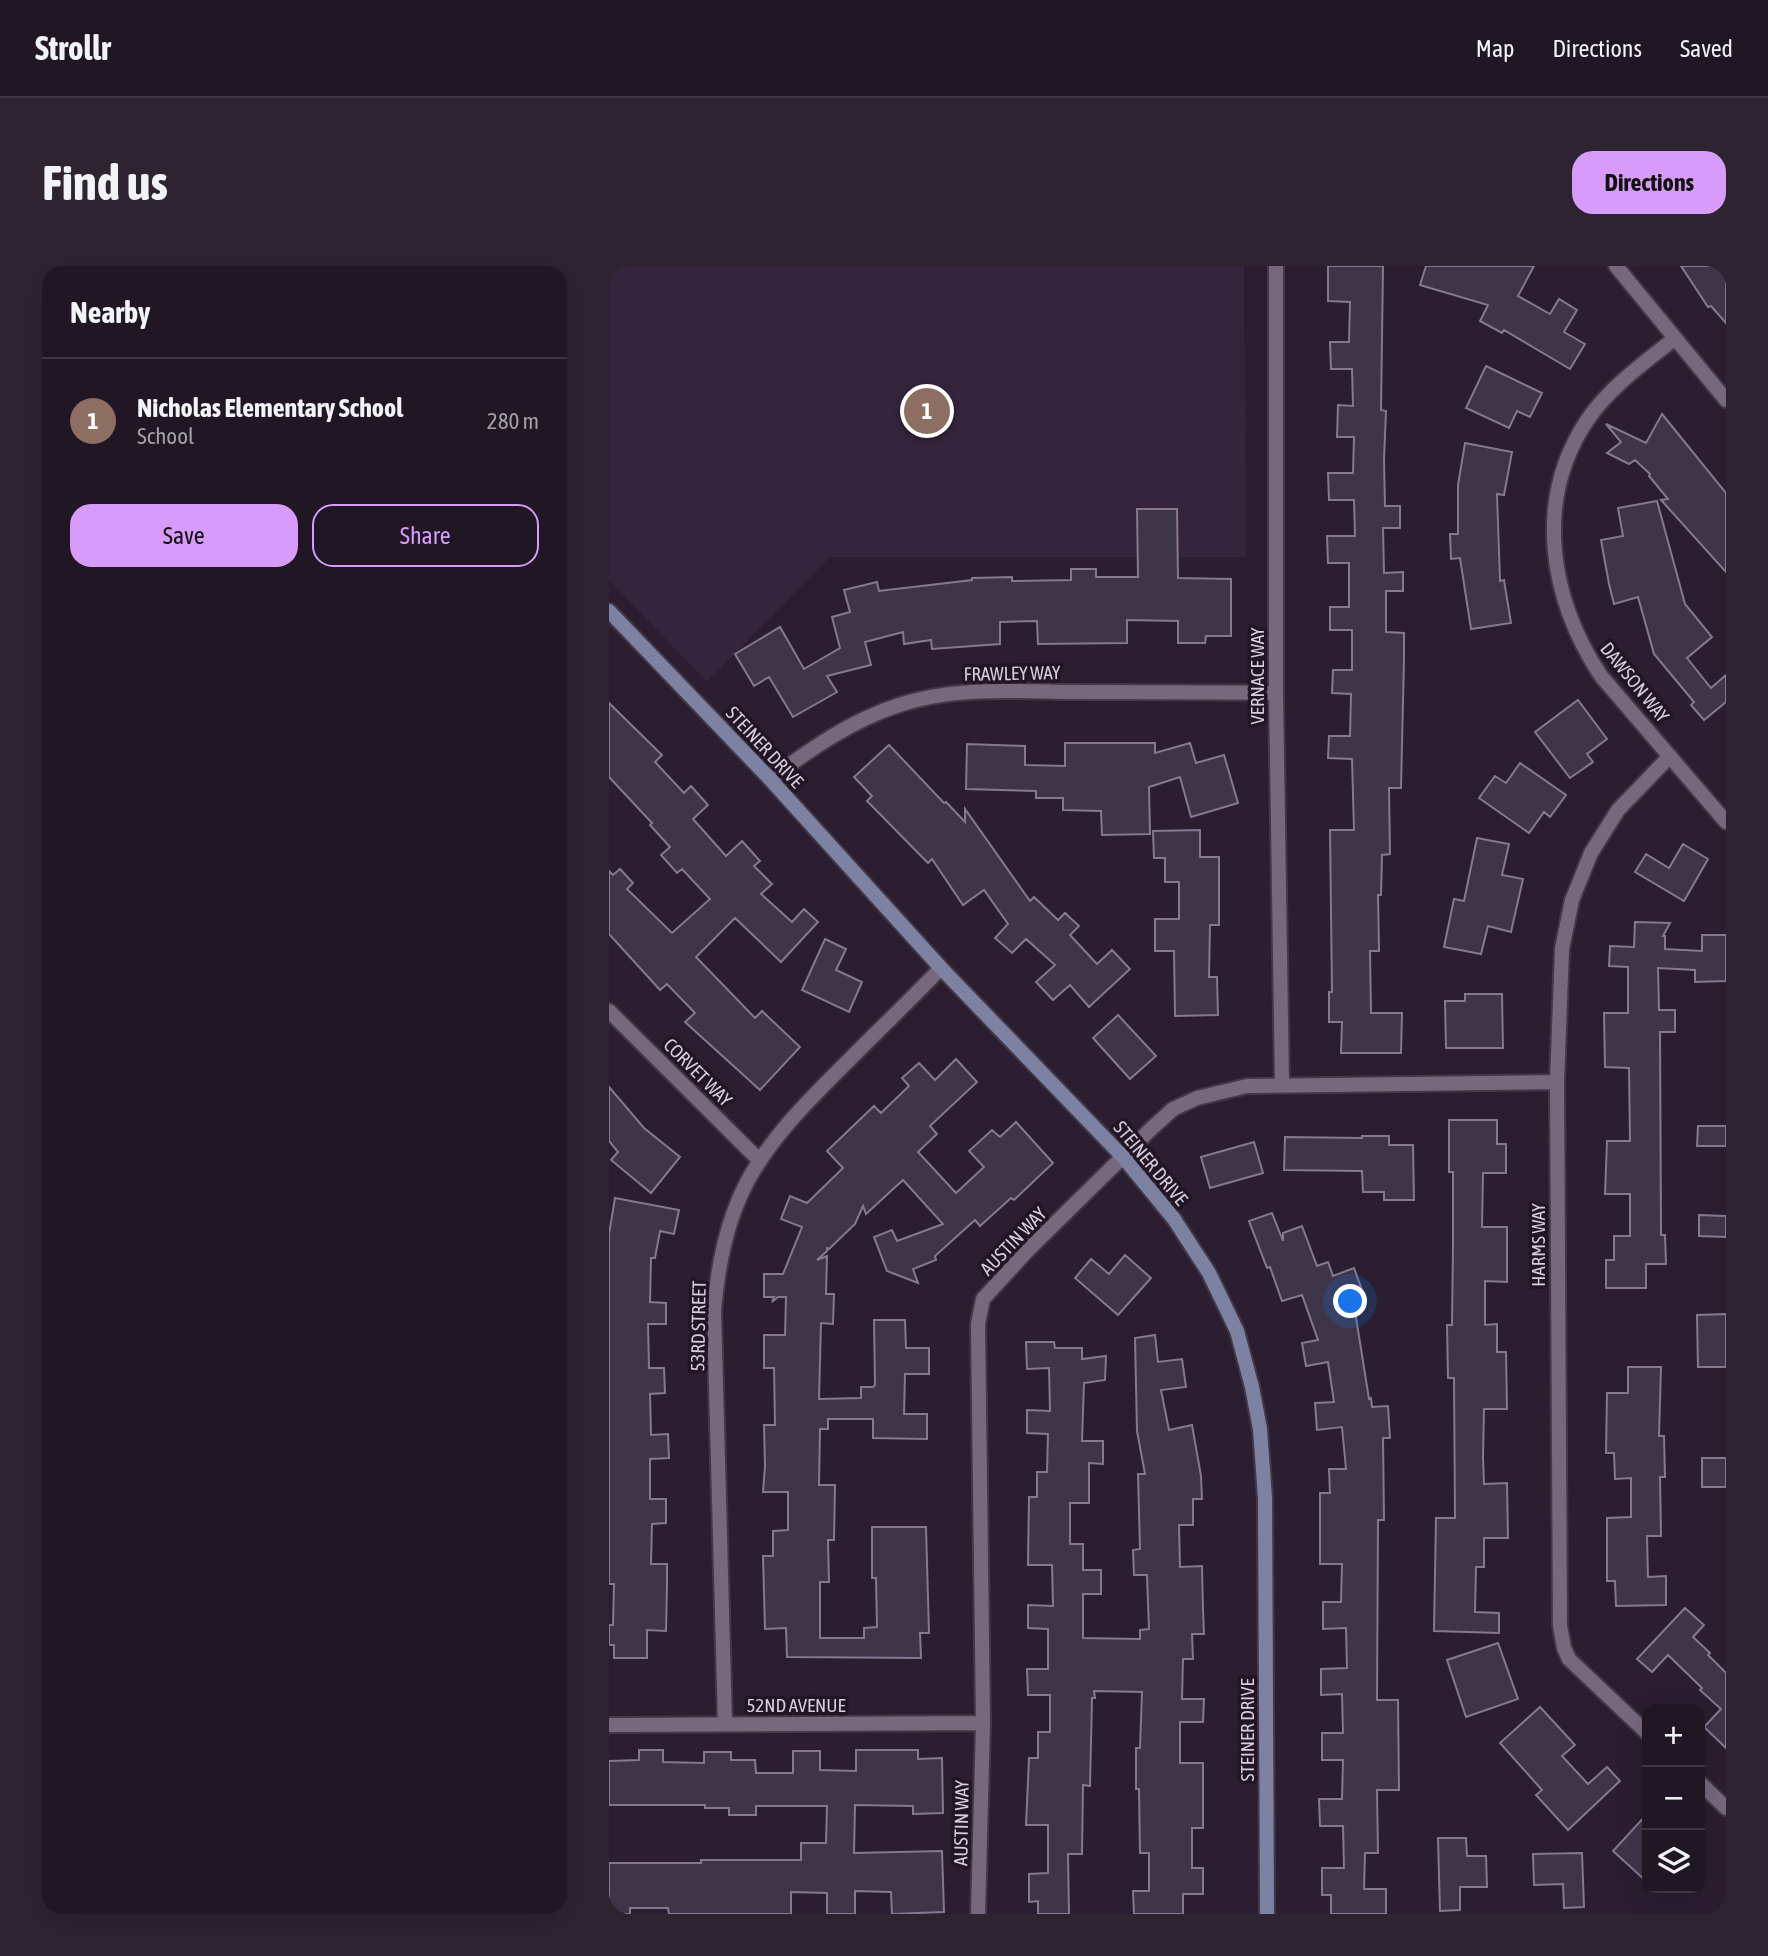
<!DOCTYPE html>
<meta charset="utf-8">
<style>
:root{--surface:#201624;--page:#2d2331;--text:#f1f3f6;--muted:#a29fa6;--line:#3d3541;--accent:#d79bf9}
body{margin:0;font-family:"Asap Condensed",sans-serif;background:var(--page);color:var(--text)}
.controls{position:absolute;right:21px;bottom:21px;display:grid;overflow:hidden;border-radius:14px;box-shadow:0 7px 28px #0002}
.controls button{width:63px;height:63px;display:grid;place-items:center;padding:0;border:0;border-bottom:2px solid var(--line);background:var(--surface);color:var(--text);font:35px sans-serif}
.you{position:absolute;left:742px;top:1036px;width:24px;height:24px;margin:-18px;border:5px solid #fff;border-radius:50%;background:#1a73e8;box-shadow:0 0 0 10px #1a73e833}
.badge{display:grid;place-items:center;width:46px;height:46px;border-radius:50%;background:var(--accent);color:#fff;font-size:23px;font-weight:700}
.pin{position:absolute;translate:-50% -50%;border:4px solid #fff;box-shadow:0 2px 7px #0006}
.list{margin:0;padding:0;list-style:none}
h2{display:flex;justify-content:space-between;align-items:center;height:91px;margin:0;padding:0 28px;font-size:30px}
h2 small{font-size:23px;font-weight:400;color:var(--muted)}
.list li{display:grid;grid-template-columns:46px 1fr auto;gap:21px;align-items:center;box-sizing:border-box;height:126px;padding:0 28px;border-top:2px solid var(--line)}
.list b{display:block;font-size:26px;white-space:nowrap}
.list p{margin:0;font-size:23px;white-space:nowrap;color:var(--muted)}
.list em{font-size:23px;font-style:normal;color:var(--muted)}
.actions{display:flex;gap:14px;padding:21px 28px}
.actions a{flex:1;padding:16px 0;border:2px solid var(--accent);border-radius:21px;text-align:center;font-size:24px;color:var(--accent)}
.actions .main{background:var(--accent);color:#111}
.icon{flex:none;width:38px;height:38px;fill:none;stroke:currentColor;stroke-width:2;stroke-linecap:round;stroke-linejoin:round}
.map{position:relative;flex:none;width:1117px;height:1648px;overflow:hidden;border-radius:21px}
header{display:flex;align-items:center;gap:42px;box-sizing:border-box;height:98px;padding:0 35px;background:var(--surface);border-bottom:2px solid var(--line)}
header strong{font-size:33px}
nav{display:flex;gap:38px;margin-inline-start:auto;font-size:24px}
.intro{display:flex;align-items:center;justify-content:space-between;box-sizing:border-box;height:168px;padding:0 42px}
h1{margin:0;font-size:49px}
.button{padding:18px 32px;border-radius:21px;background:var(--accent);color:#111;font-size:24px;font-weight:700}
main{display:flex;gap:42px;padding:0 42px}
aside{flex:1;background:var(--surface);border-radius:21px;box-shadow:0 7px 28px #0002}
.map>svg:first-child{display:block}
.built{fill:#34253c}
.building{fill:#3f3549;stroke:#847990;stroke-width:2}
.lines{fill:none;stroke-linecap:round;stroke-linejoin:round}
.street-casing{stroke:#423847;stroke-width:18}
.secondary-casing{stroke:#423847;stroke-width:18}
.street{stroke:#77687e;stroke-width:14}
.secondary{stroke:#7d82a3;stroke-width:14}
.labels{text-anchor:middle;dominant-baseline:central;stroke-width:7;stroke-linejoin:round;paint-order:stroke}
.street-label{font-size:19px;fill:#d6ceda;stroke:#211526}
</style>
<header>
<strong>Strollr</strong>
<nav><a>Map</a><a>Directions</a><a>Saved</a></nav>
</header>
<div class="intro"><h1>Find us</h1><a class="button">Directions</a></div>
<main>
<aside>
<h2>Nearby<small></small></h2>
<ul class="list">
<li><span class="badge" style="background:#8d6e63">1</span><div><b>Nicholas Elementary School</b><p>School</p></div><em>280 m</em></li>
</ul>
<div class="actions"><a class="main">Save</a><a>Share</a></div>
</aside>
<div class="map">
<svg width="1117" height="1648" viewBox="0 0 1117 1648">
<rect width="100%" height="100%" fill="#2a1e30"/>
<path class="built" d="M0,0h635l2,291h-416l-123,125 -98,-102z"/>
<path class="building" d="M719,0h55l-2,144 5,1 -2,49 1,46h15v22h-17l1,45 19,-1v19h-17v41l18,1v26l-3,129h-12l1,66 -8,1 -1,40h-3l1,56h-9l1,62h31l-1,40h-60l1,-31h-13v-30h3l-2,-162h24l-2,-71 -24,-1 1,-22h21l1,-42 -19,-1 1,-23h19v-40h-22v-23h19v-44h-21l-1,-27h28l-1,-36h-25l-1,-27h25l1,-36h-17l1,-32 15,1 -1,-37h-21l-1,-27h19l1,-40 -22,-1z
M817,0h108l-16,30 32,18 9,-15 18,11 -13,22 21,12 -15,25 -66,-39 -2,3 -22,-12 8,-16 -68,-20z
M1072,0h45v57l-15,-17 -3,1z
M877,100l56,27 -12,24 -13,-6 -8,17 -43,-20z
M1053,148l64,79v79l-65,-72 7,-1 -19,-23 1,-2 -15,-14 -6,4 -22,-11 14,-11 -15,-18 40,19z
M856,177l47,9 -8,43 -7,-1 3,87 4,-1 7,43 -40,6 -11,-71 -9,1 -1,-25h8v-49z
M1048,235l28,103 27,33 -25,21 24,30 15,-13v27l-22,18 -13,-15 3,-3 -40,-48 -16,-57 -24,7 -5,-20 -8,-44 22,-4 -5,-28z
M528,243h40l1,69 53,1v57h-25l-1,7h-27v-22l-51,-1v23l-89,1 -1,-23 -37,1v22l-68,5 -1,-9 -27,4 -1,-12 -38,10 6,23 -44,11 10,16 -44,25 -24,-40 -15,9 -19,-32 45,-27 24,42 36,-21 -8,-31 18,-5 -6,-22 33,-8 2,9 93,-11v-2l40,-1v4l59,-1v-11h25v8h42z
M969,434l29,39 -20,15 6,8 -23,16 -35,-46z
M0,437l53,52 -7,7 29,31 7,-7 17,19 -15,14 33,37 16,-15 18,20 -6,5 18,18 -11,10 31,28 12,-13 14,13 -37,40 -46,-44 -39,39 59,61 7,-7 38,36 -40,43 -75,-68 10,-9 -28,-29 -7,6 -51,-56v-63l4,4 7,-6 13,14 -6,6 45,44 38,-34 -28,-30 -5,4 -16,-18 9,-8 -20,-22 2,-2 -43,-46z
M456,477h90v10l35,-10 6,20 28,-8 14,48 -47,14 -11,-40 -31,10 1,47 -48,1 -1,-24 -38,-1v-12h-27v-7l-70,-2 1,-45 58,2v19l40,1z
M280,479l55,58 2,-1 19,20v-13l65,92 4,-4 24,23 7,-7 14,13 -9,9 27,29 15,-14 18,19 -41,38 -19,-22 -17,15 -17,-18 19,-17 -29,-26 -14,14 -17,-15 13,-14 -24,-34 -21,15 -31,-46 -4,4 -61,-62 5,-5 -18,-19z
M911,497l46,32 -16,22 -6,-5 -15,21 -50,-35 16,-22 11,7z
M591,564v27h19v68h-9l-1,52h8l1,38 -43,1 -1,-65h-19v-32h24v-37h-14v-24h-11l-1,-27z
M868,572l32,6 -7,31 21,4 -12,53 -23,-6 -7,28 -37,-7 10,-48 10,2z
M1074,578l25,15 -24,42 -49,-29 11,-18 23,14z
M1026,656l35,1 -7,13h2v13l37,2v-16h24v46l-31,1v-12l-37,-2 1,42h16v22h-15l1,203h4l1,29h-20v24h-40v-28h8v-24h16v-42h-25l2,-53h23l-1,-73 -24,-1 -1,-54h24v-46l-19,-1 1,-20 24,1z
M216,673l21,10 -10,21 26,12 -13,30 -47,-22z
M856,728h37l1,54h-57l-1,-47h20z
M509,749l38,41 -26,23 -37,-41z
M347,793l21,23 -47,44 7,8 -19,18 38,41 28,-26 -15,-16 23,-21 8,7 16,-15 37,41 -39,37 -3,-2 -31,28 -5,-6 -40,36 1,4 -23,9 5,14 -31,-12 -13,-34 18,-7 5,11 46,-17 -40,-44 -37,34 -3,-8 -8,18 -26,25 -2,-1v3l-10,9 10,-4 -1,38h8l-1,30 -12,-1 -2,76 42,-1v-11h12l2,-2 -1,-65h31l1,28h23v26h-24l-1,40h23v25l-54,-1v-19h-45v10h-8l-1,56h16l-1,55h-6l1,42h-9v56h44v-10l13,-1 -1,-49h-4v-51h54l3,106h-9l1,25 -134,-1 -1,-29 -21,1 -2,-73h10v-25l15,-1v-38h-25l2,-26 -1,-41h11l-1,-57h-10v-33h21l1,-38h-8l-6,5 2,-5h-10v-23h19l19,-47 -21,-8 9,-23 17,7 36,-35 -16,-17 47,-45 7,7 28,-27 -7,-8 17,-15 16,17z
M0,821l35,41 36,29 -29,36 -40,-33 7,-8 -9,-11z
M840,854h48v24h9v29h-23l-1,54h25v55l-22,-1v44l12,-1v28h9l1,57h-23l-1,48 1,27 23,-1 1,55h-24v29h-8l-1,45 24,1v20l-65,-2 2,-113h19l-1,-140h-6l-1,-53h5l1,-79v-74h-4z
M1089,860h28v20h-29z
M753,870h27v9h24l1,55h-30v-8h-21l-1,-21 -78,-1 1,-33 77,1z
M645,876l9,31 -53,15 -9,-31z
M6,932l64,12 -5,24 -14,-3 -5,27h-4l-1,44 16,1v21h-18l1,44h15l1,25 -15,1 1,41 17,-1 1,24 -19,1v40h16v24l-14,1 -1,40h16v21l-1,46 -19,-1v28h-33v-13h-5v-20h4l1,-41h-5v-350z
M663,947l11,28v-8l19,-7 15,40 11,-4 5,14 21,-8 12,33 -12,4 15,94 2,-1 1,9 16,-1 2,32h-7l1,82h-6l-1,180h21l1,90h-22l1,63h-13l-1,36h22v25h-55v-19h-9v-27h22l-1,-42h-23l-1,-27h23l1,-39h-21v-27h21l-1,-39 -21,1v-26l26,-1 -1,-40 -23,1v-27h18l1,-38h-22v-71h10l-1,-24h17l-4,-42 -25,3 -2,-27 19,-1 -6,-40 -22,4 -4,-23 16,-3 -16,-45 -20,6 -12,-34 -3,1 -18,-47z
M1090,949l27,1v21l-27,-1z
M516,989l26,23 -33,37 -43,-37 16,-19 18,15z
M1117,1048v53h-28l-1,-52z
M546,1069l3,27 24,-3 4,28 -25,3 8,40 23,-5 9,51 1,23h-9v26h-14l1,42 22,-1 1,44 1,24h-12l1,25h-10l-1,40h22l-1,23h-23v41h23v65h-11v40h11v26h-20v20h-49l-1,-23h16v-38h-9l-1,-64h-3v-41h4l2,-56 -48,-1 1,7h-3l-2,88 -7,-1 -1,69h-14l1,60h-31v-13l-9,1v-28l19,-1v-48h-22l3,-67h9v-26h12v-37h-22l-1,-26h21v-40l-20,-1v-23l25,1 -1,-41h-24l1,-68h8v-25h10l1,-38 -21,-1v-23l23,1 -1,-43 -22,1 -1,-27h28l1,6h27v11l24,-3 -1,24 -21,3 -2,58h21v23l-14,-1v40h-19v41h13v26h18v24h-18v44l57,1v-9l9,-1 -2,-54h-13l-1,-25 7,-1 -2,-75h7l-8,-43 -2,-93z
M1019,1101h33l-2,69h5l1,41h-5l1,59h-14l1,41 18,-1v29l-50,1 -1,-25h-8v-63l24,-1v-39l-16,1 -1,-26h-8l1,-60h21z
M1093,1192h24v29h-24z
M1076,1342l19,17 -11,12 17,16 -2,2 18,18v75l-22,-21 17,-18 -21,-19 2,-2 -34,-33 -16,17 -15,-13z
M889,1377l20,56 -52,18 -19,-57z
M931,1441l35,38 -13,11 26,28 19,-17 13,14 -52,49 -32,-35 6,-5 -42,-47z
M30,1484h24v12l41,1v-11h27v8h24l1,13h37v-22h27v19l36,1v-21h62v9l24,-1 1,55 -30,1v-8l-58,-1 -1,48 88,-2 2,61 -52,2 -1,-22 -36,-1v23h-28v-21l-36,-1v22h-122l-1,-6h-38v6h-21v-51h92v-3h100v-17h25l1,-37h-71v9h-27v-7h-24v-3h-96v-44l30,-1z
M1038,1548v68l-34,-31z
M829,1572h28l1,18h19l1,31h-27v23l-20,1z
M973,1587l2,54 -20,1 -1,-24 -29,1 -1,-31z"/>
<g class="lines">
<g class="street-casing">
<path id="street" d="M667,0v427l6,392
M1007,0l110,134
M1065,73c-30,24 -64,48 -86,80 -55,81 -38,180 13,257l125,146
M161,513c41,-30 80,-58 129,-74 54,-18 113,-14 169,-13 69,0 139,0 208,1
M0,745l151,150
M116,1458l-11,-413c4,-45 12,-89 33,-129 26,-48 65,-85 103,-123 30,-30 61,-60 91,-91
M0,1459l374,-2
M1038,1467l-78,-74 -5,-11 -4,-22 -3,-544 5,-133 10,-49 19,-47 27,-43 52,-54
M1091,1517l26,25
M369,1648l5,-191 -5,-399 5,-25 44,-48 125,-123 21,-19 24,-11 50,-12 310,-4"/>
</g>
<g class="secondary-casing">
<path id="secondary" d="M0,345l161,168 171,189 183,190 50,61 35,54 28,58 15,56 8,42 5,69 2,416"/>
</g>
<use href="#street" class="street"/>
<use href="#secondary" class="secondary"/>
</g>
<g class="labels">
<g class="street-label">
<text transform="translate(403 407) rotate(-1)">FRAWLEY WAY</text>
<text transform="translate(648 410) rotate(-90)">VERNACE WAY</text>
<text transform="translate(1026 416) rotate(51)">DAWSON WAY</text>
<text transform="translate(156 481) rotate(47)">STEINER DRIVE</text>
<text transform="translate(89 806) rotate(45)">CORVET WAY</text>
<text transform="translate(542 897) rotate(50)">STEINER DRIVE</text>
<text transform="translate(404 975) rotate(-46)">AUSTIN WAY</text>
<text transform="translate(929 979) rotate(-90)">HARMS WAY</text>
<text transform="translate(89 1060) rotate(-89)">53RD STREET</text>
<text x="187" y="1439">52ND AVENUE</text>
<text transform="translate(638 1464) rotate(-90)">STEINER DRIVE</text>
<text transform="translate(352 1557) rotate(-89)">AUSTIN WAY</text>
</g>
</g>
</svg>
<div class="controls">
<button>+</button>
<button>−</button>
<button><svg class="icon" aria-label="layers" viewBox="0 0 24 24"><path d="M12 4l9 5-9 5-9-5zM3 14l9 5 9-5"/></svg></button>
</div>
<div class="you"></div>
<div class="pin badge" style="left:318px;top:145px;background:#8d6e63">1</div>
</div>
</main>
